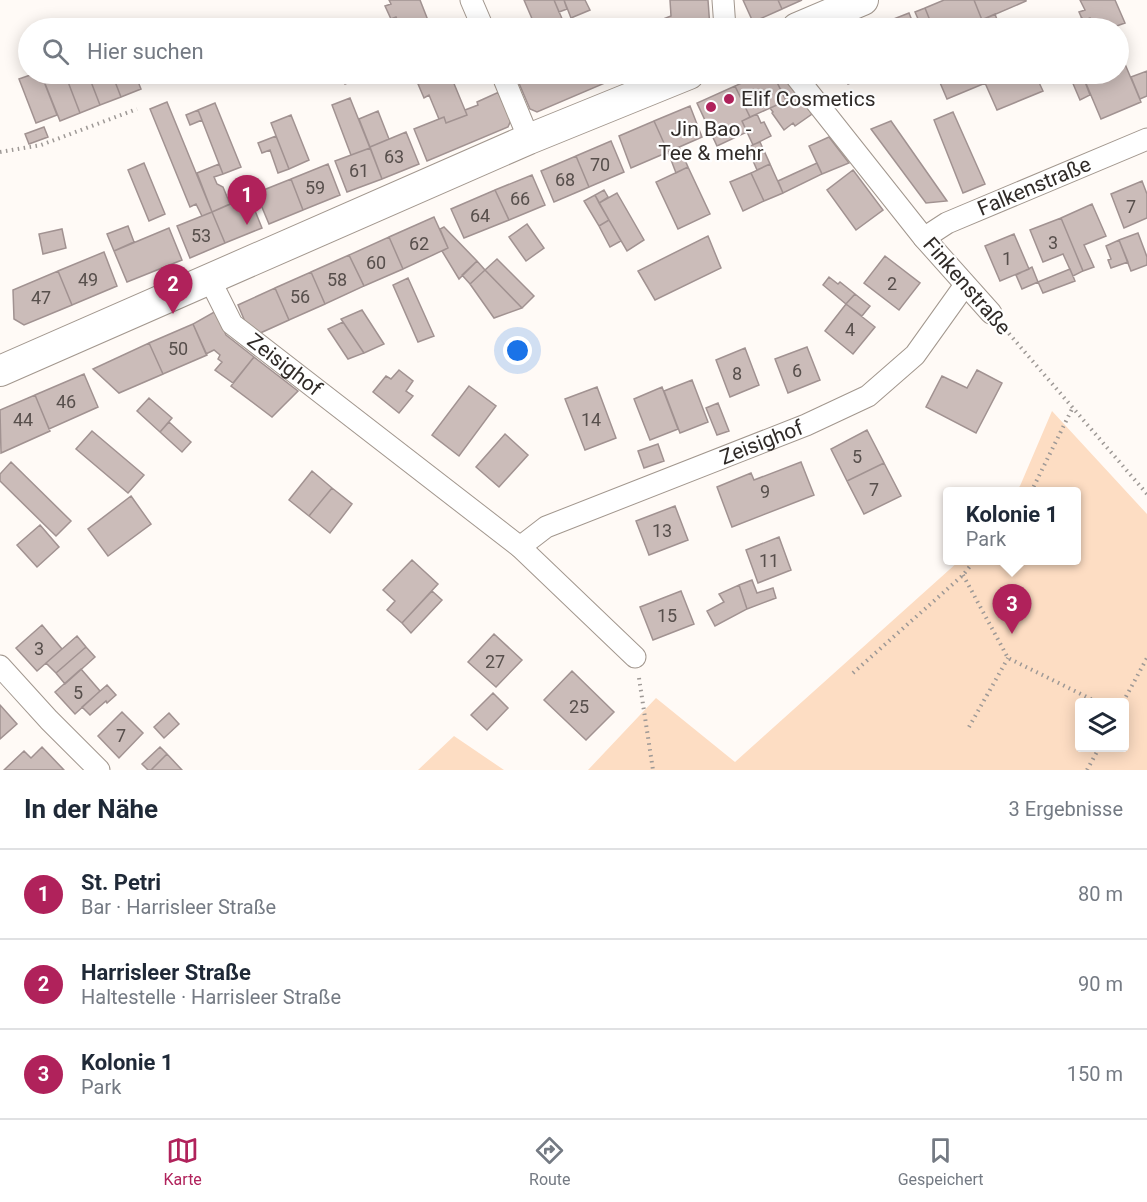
<!DOCTYPE html>
<html lang="de">
<meta charset="utf-8">
<style>
:root{--surface:#fff;--page:#f6f6f7;--text:#1f2937;--muted:#747a83;--line:#e0e1e3;--accent:#b0225b}
body{margin:0;font-family:Roboto,sans-serif;background:var(--page);color:var(--text)}
.controls{position:absolute;right:18px;bottom:18px;display:grid;overflow:hidden;border-radius:6px;box-shadow:0 3px 15px #0003}
.controls button{width:54px;height:54px;display:grid;place-items:center;padding:0;border:0;border-bottom:2px solid var(--line);background:var(--surface);color:var(--text);font:30px sans-serif}
.you{position:absolute;left:518px;top:351px;width:21px;height:21px;margin:-15px;border:4px solid #fff;border-radius:50%;background:#1a73e8;box-shadow:0 0 0 9px #1a73e833}
.badge{display:grid;place-items:center;width:39px;height:39px;border-radius:50%;background:var(--accent);color:#fff;font-size:20px;font-weight:700}
.pin{position:absolute;translate:-50% -50px;filter:drop-shadow(0 2px 3px #0008)}
.pin::after{content:'';position:absolute;top:32px;width:21px;height:18px;background:inherit;clip-path:polygon(0 0,100% 0,50% 100%)}
.popup{position:absolute;left:943px;top:487px;width:138px;height:78px;box-sizing:border-box;display:grid;place-content:center;border-radius:6px;background:var(--surface);filter:drop-shadow(0 2px 4px #0005);font-size:20px;white-space:nowrap;color:var(--muted)}
.popup b{font-size:22px;color:var(--text)}
.popup::after{content:'';position:absolute;left:50%;top:100%;margin-left:-12px;border:12px solid transparent;border-top-color:var(--surface)}
.list{margin:0;padding:0;list-style:none}
h2{display:flex;justify-content:space-between;align-items:center;height:78px;margin:0;padding:0 24px;font-size:26px}
h2 small{font-size:20px;font-weight:400;color:var(--muted)}
.list li{display:grid;grid-template-columns:39px 1fr auto;gap:18px;align-items:center;box-sizing:border-box;height:90px;padding:0 24px;border-top:2px solid var(--line)}
.list b{display:block;font-size:22px;white-space:nowrap}
.list p{margin:0;font-size:20px;white-space:nowrap;color:var(--muted)}
.list em{font-size:20px;font-style:normal;color:var(--muted)}
.icon{flex:none;width:33px;height:33px;fill:none;stroke:currentColor;stroke-width:2;stroke-linecap:round;stroke-linejoin:round}
.map{position:relative;flex:none;width:1147px;height:770px;overflow:hidden}
.search{position:absolute;background:var(--surface);box-shadow:0 3px 15px #0003;left:18px;right:18px;top:18px;height:66px;display:flex;align-items:center;gap:15px;box-sizing:border-box;padding:0 21px;border-radius:33px;color:var(--muted);font-size:22px}
.sheet{height:348px;background:var(--surface)}
nav{display:flex;justify-content:space-around;align-items:center;box-sizing:border-box;height:84px;border-top:2px solid var(--line);background:var(--surface);font-size:16px;color:var(--muted)}
nav a{display:grid;justify-items:center;gap:3px}
nav .on{color:var(--accent)}
.map>svg:first-child{display:block}
.green{fill:#fdddc3;fill-rule:evenodd}
.building{fill:#cbbcb9;stroke:#a19291;stroke-width:1.5}
.lines{fill:none;stroke-linecap:round;stroke-linejoin:round}
.minor-casing{stroke:#a2978e;stroke-width:23}
.secondary-casing{stroke:#a2978e;stroke-width:32}
.path{stroke:#9e9996;stroke-width:4;stroke-dasharray:1.5 4.5;stroke-linecap:butt}
.minor{stroke:#fff;stroke-width:21}
.secondary{stroke:#fff;stroke-width:30}
.poi-dot{fill:#b0225b;stroke:#fff;stroke-width:2}
.labels{text-anchor:middle;dominant-baseline:central;stroke-width:4.5;stroke-linejoin:round;paint-order:stroke}
.number-label{font-size:18px;fill:#574f4c}
.poi-label{font-size:21px;fill:#302b28;stroke:#fff;text-anchor:start}
.street-label{font-size:21px;fill:#302b28;stroke:#fff}
</style>
<div class="map">
<svg width="1147" height="770" viewBox="0 0 1147 770">
<rect width="100%" height="100%" fill="#fffaf6"/>
<path class="green" d="M1052,411l95,103v256h-559l68,-72 79,64 224,-201 117,-1v-68l-61,-1 5,-5zM1080,702h44v46h-44z
M454,736l50,34h-86z"/>
<path class="building" d="M389,0h31l11,28h-30l-5,-11 -5,2 -6,-13 6,-2z
M524,0h30l12,28h-30z
M554,0h10l3,9 -8,3z
M564,0h21l5,10 -19,8z
M670,0h38l2,28h-55l-2,-5 18,-7z
M743,0h35l4,9 -29,13z
M778,0h24l-20,9z
M944,0h30l8,20 -22,8h-27l-8,-20z
M974,0h52v1l-44,19z
M1080,0h35l10,23 -14,5h-16l-5,-10 -7,3 -4,-9 6,-2z
M925,8l8,20h-11l-7,-16z
M909,13l6,15h-44l15,-6z
M995,14l5,14h-29l-1,-3z
M1082,18l1,3 7,-3 5,10h-40z
M368,20l3,8h-17l-1,-2z
M1122,57l19,45 -40,17 -19,-45h36v-15z
M1147,71v25l-7,3 -9,-22z
M33,74h8l16,41 -21,8 -17,-44z
M50,74h15l15,39 -20,8 -18,-45z
M65,74h23l12,31 -20,8z
M88,74h24l9,23 -21,8z
M112,74h23l6,15 -20,8z
M341,74h23l1,2 -20,8z
M420,74h30l17,41 -21,8 -2,-6 -5,2 -10,-24 -5,3 -6,-14 6,-2z
M537,74h80l2,3 -82,35 -7,-3 -12,-28z
M761,74h12l13,27 -36,16 -15,-31z
M773,74h10l29,40 -17,12 -2,-3 -9,7 -12,-17 1,-1 -3,-4 16,-7z
M826,74h32l2,5 -12,5 -4,-8 -12,5z
M950,74h57l-60,25 -9,-21z
M1007,74h28l8,17 -46,19 -12,-27z
M1082,74l8,21 -10,5 -9,-21z
M735,86l15,31 -8,4 5,11 -30,14 -20,-43z
M499,92l12,28 -3,7 -81,34 -13,-32 30,-12 2,6 21,-8 -2,-5 13,-5 -1,-3z
M350,98l20,50 -19,7 -19,-50z
M167,102l45,110 -10,4 -6,-12 -6,3 -40,-98z
M215,103l26,64 -18,7 -25,-64z
M690,106l12,31 -34,15 -14,-31z
M198,110l4,10 -12,5 -4,-10z
M378,111l11,28 -19,8 -11,-28z
M953,112l32,72 -22,9 -29,-73z
M757,114l4,9 3,-1 7,14 -18,9 -11,-24z
M291,115l18,45 -20,9 -18,-46z
M654,121l14,31 -37,16 -12,-32z
M891,121l56,80 -21,2 -55,-74z
M44,127l4,10 -19,7 -4,-10z
M406,132l13,32 -37,15 -12,-32z
M276,136l13,33 -11,4 -8,-23 -8,3 -4,-10z
M829,137l20,26 -27,11 -13,-28z
M611,141l13,31 -35,15 -13,-31z
M760,142l10,22 -13,6 -10,-23z
M679,147l9,20 -12,6 -8,-21z
M370,148l12,31 -35,13 -12,-31z
M576,156l13,31 -35,15 -13,-31z
M144,163l21,51 -16,7 -21,-51z
M817,163l5,11 -39,19 -5,-12z
M219,164l4,10 -9,3 3,7 6,3 7,17 -18,8 -15,-39z
M328,164l12,31 -37,15 -12,-31z
M770,164l13,29 -19,8 -13,-28z
M688,167l22,47 -32,15 -22,-47z
M853,170l30,40 -27,20 -29,-40z
M751,173l13,28 -21,10 -13,-29z
M532,175l13,30 -36,15 -14,-30z
M291,179l12,31 -34,14 -13,-31z
M1142,181l5,13v24l-23,10 -13,-34z
M495,190l14,30 -45,18 -13,-29z
M604,190l4,7 -9,6 -4,-8z
M617,193l27,47 -17,11 -28,-48z
M595,195l14,25 -10,6 -15,-25z
M249,196l13,32 -37,15 -13,-31z
M1092,204l14,32 -22,9 10,22 -11,4 -22,-53z
M212,212l13,31 -35,15 -13,-32z
M434,217l14,31 -45,21 -14,-32z
M1061,218l22,53 -10,5 -10,-22 -20,8 -13,-32z
M609,220l12,21 -11,6 -11,-21z
M527,224l17,24 -18,13 -17,-24z
M128,226l6,16 -20,9 -7,-17z
M444,227l33,34 -18,18 -17,-28 6,-3 -8,-19z
M169,228l13,32 -55,22 -13,-31z
M62,229l4,19 -23,6 -4,-20z
M1138,233l9,24v8l-16,6 -12,-31z
M1014,234l15,35 -29,12 -15,-35z
M708,236l13,32 -66,32 -17,-29z
M389,237l14,32 -39,17 -15,-31z
M1119,240l9,22 -17,6 -3,-8 3,-1 -5,-13z
M104,252l13,34 -45,19 -14,-34z
M349,255l15,31 -39,18 -14,-32z
M885,256l35,27 -21,27 -35,-27z
M497,259l37,37 -12,12 -37,-38z
M477,261l8,9 -15,14 -8,-9z
M1032,267l6,15 -16,7 -6,-14z
M1070,269l5,12 -32,12 -5,-11z
M485,270l37,38 -28,10 -24,-34z
M58,271l14,34 -48,20 -10,-6 -1,-29z
M311,272l14,32 -36,16 -14,-32z
M829,277l9,7 2,-2 15,12 -9,10 -23,-19z
M408,278l26,58 -16,6 -25,-57z
M275,288l14,32 -31,14 -12,-10 -8,-19z
M855,294l15,12 -8,10 -16,-12z
M846,304l29,23 -22,27 -28,-23z
M362,310l22,34 -20,9 -23,-34z
M216,311l10,24 28,22 -21,26 -18,-13 7,-8 -4,-3 2,-4 -6,-5 -8,4 -13,-30z
M343,322l21,31 -16,6 -20,-30z
M193,324l14,31 -44,19 -14,-31z
M149,343l14,31 -44,19 -26,-24z
M807,347l13,33 -32,13 -13,-34z
M745,348l14,37 -29,12 -14,-37z
M254,357l44,34 -26,26 -41,-31z
M399,370l14,11 -7,10 7,5 -14,17 -26,-21 13,-16 5,3z
M977,370l25,13 -26,50 -50,-26 16,-31 25,12z
M84,374l14,33 -49,22 -14,-34z
M692,380l16,42 -28,11 -16,-42z
M469,386l27,20 -37,50 -27,-21z
M597,387l19,51 -31,12 -20,-51z
M662,387l16,42 -28,11 -16,-41z
M35,395l15,36 -49,22 -1,-43z
M149,398l23,20 -12,14 -23,-21z
M718,403l11,28 -12,4 -11,-27z
M169,422l22,20 -9,10 -22,-20z
M867,430l17,33 -37,18 -16,-32z
M92,431l52,44 -16,18 -52,-44z
M505,434l23,21 -29,32 -23,-20z
M658,444l6,17 -20,7 -6,-17z
M11,462l60,59 -15,15 -56,-55v-7z
M801,462l13,33 -82,32 -15,-40 34,-14 3,7z
M884,463l17,33 -37,18 -17,-33z
M312,471l20,17 -23,28 -20,-16z
M332,488l20,16 -22,29 -21,-17z
M131,496l20,28 -43,32 -20,-27z
M675,506l13,34 -39,15 -13,-34z
M40,525l19,22 -22,20 -20,-22z
M779,537l12,33 -33,13 -12,-33z
M412,560l26,24 -36,39 -15,-13 8,-9 -12,-11z
M752,580l5,13 16,-5 3,10 -29,11 -8,-24z
M739,585l8,24 -32,17 -8,-15 17,-9 -5,-8z
M432,591l10,9 -31,33 -9,-10z
M681,591l13,33 -41,16 -13,-33z
M42,625l20,24 -25,22 -21,-23z
M494,634l28,26 -26,27 -28,-25z
M77,636l9,11 -30,26 -10,-10z
M86,647l9,10 -30,27 -9,-11z
M81,669l19,22 -25,23 -20,-22z
M572,671l42,41 -28,28 -42,-40z
M107,685l9,10 -9,8 -1,-2 -16,14 -8,-8z
M493,693l15,15 -21,22 -16,-15z
M0,705l17,19 -17,15z
M122,712l21,21 -24,25 -21,-22z
M169,713l10,11 -15,14 -10,-11z
M42,747l22,23h-60l20,-19 7,7z
M160,747l7,7 -16,16h-3l-6,-6z
M167,754l15,16h-31z"/>
<g class="lines">
<g class="minor-casing">
<g id="minor">
<path d="M471,0l12,28"/>
<path d="M723,0l2,28"/>
<path d="M502,74l27,65"/>
<path d="M794,74l130,164 67,75"/>
<path id="s1" d="M924,238l23,-15 200,-84"/>
<path id="s2" d="M209,278l23,46 288,223 26,-20 260,-102 62,-29 47,-41 50,-70"/>
<path d="M520,547l115,110"/>
<path d="M0,666l49,54 50,50"/>
</g>
</g>
<g class="secondary-casing">
<path id="secondary" d="M797,28l66,-28
M0,371l529,-232 160,-65"/>
</g>
<path class="path" d="M0,152l41,-7 96,-36
M1005,329l142,165
M1031,492l42,-85
M963,575l45,83 89,44
M853,673l110,-98 12,-15
M639,678l14,92
M1123,702l24,-44
M969,727l39,-69
M1087,770l12,-22"/>
<use href="#minor" class="minor"/>
<use href="#secondary" class="secondary"/>
</g>
<g class="poi-dot">
<circle cx="729" cy="99" r="6"/>
<circle cx="711" cy="107" r="6"/>
</g>
<g class="labels">
<g class="number-label">
<text x="394" y="156">63</text>
<text x="600" y="164">70</text>
<text x="359" y="170">61</text>
<text x="565" y="179">68</text>
<text x="315" y="187">59</text>
<text x="520" y="198">66</text>
<text x="1131" y="206">7</text>
<text x="480" y="215">64</text>
<text x="201" y="235">53</text>
<text x="1053" y="242">3</text>
<text x="419" y="243">62</text>
<text x="1007" y="258">1</text>
<text x="376" y="262">60</text>
<text x="88" y="279">49</text>
<text x="337" y="279">58</text>
<text x="892" y="283">2</text>
<text x="300" y="296">56</text>
<text x="41" y="297">47</text>
<text x="850" y="329">4</text>
<text x="178" y="348">50</text>
<text x="797" y="370">6</text>
<text x="737" y="373">8</text>
<text x="66" y="401">46</text>
<text x="23" y="419">44</text>
<text x="591" y="419">14</text>
<text x="857" y="456">5</text>
<text x="874" y="489">7</text>
<text x="765" y="491">9</text>
<text x="662" y="530">13</text>
<text x="769" y="560">11</text>
<text x="667" y="615">15</text>
<text x="39" y="648">3</text>
<text x="495" y="661">27</text>
<text x="78" y="692">5</text>
<text x="579" y="706">25</text>
<text x="121" y="735">7</text>
</g>
<g class="poi-label">
<text x="741" y="99">Elif Cosmetics</text>
<text x="711" y="129" text-anchor="middle">Jin Bao -<tspan x="711" dy="24">Tee &amp; mehr</tspan></text>
</g>
<g class="street-label">
<text stroke="none"><textPath href="#s1" startOffset="122">Falkenstraße</textPath></text>
<text transform="translate(967 286) rotate(49)">Finkenstraße</text>
<text stroke="none"><textPath href="#s2" startOffset="118">Zeisighof</textPath></text>
<text stroke="none"><textPath href="#s2" startOffset="680">Zeisighof</textPath></text>
</g>
</g>
</svg>
<div class="controls">
<button><svg class="icon" aria-label="layers" viewBox="0 0 24 24"><path d="M12 4l9 5-9 5-9-5zM3 14l9 5 9-5"/></svg></button>
</div>
<div class="you"></div>
<div class="pin badge" style="left:247px;top:225px">1</div>
<div class="pin badge" style="left:173px;top:314px">2</div>
<div class="pin badge" style="left:1012px;top:634px">3</div>
<div class="popup"><b>Kolonie 1</b>Park</div>
<div class="search"><svg class="icon" aria-label="search" viewBox="0 0 24 24"><circle cx="10" cy="10" r="6"/><path d="M15 15l6 6"/></svg>Hier suchen</div>
</div>
<section class="sheet">
<h2>In der Nähe<small>3 Ergebnisse</small></h2>
<ul class="list">
<li><span class="badge">1</span><div><b>St. Petri</b><p>Bar · Harrisleer Straße</p></div><em>80 m</em></li>
<li><span class="badge">2</span><div><b>Harrisleer Straße</b><p>Haltestelle · Harrisleer Straße</p></div><em>90 m</em></li>
<li><span class="badge">3</span><div><b>Kolonie 1</b><p>Park</p></div><em>150 m</em></li>
</ul>
</section>
<nav>
<a class="on"><svg class="icon" aria-label="map" viewBox="0 0 24 24"><path d="M3 6l6-2 6 2 6-2v14l-6 2-6-2-6 2zM9 4v14M15 6v14"/></svg>Karte</a>
<a><svg class="icon" aria-label="directions" viewBox="0 0 24 24"><path d="M12 3l9 9-9 9-9-9zM9 14v-3h6M13 9l2 2-2 2"/></svg>Route</a>
<a><svg class="icon" aria-label="saved" viewBox="0 0 24 24"><path d="M7 4h10v16l-5-4-5 4z"/></svg>Gespeichert</a>
</nav>
